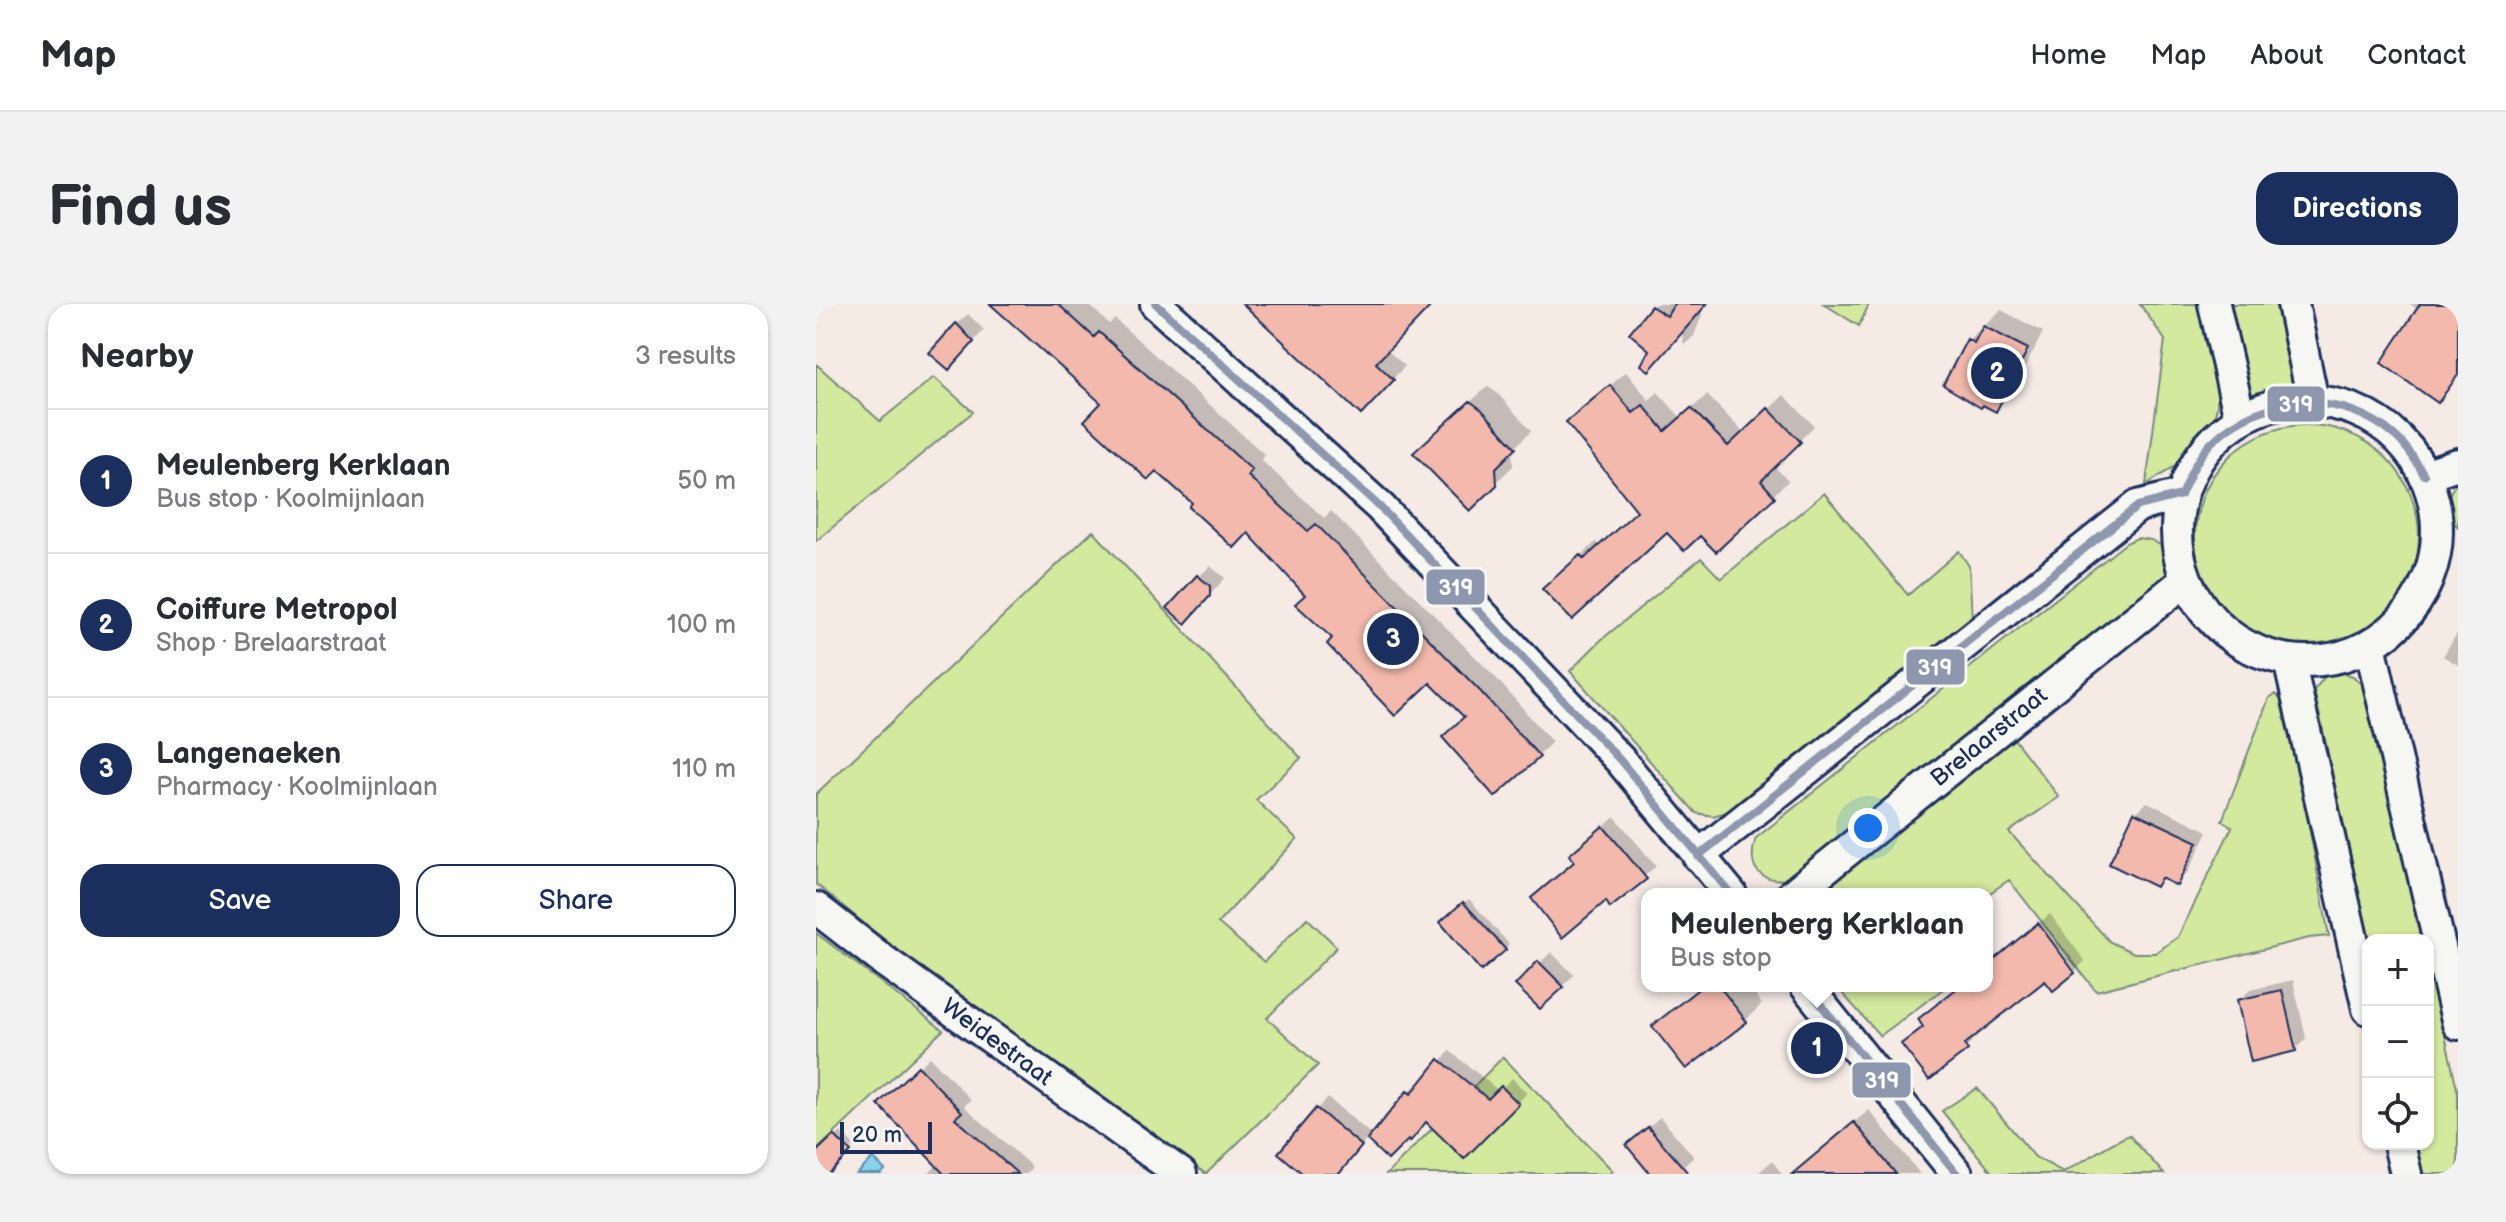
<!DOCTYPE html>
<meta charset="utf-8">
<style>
:root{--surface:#fff;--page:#f2f2f3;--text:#2b2b33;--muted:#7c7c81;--line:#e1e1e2;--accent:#1b2f5e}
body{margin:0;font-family:"Balsamiq Sans",sans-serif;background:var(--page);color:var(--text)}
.controls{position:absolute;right:24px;bottom:24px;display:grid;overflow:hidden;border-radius:16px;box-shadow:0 2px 6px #0004}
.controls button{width:72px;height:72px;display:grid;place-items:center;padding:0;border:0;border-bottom:2px solid var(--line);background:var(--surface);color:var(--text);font:40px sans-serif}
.scale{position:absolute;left:24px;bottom:20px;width:92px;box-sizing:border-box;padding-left:8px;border:4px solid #1b2f5e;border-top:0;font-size:22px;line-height:28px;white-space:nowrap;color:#1b2f5e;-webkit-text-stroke:6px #f6f6f2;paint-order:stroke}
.you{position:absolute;left:1052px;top:524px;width:28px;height:28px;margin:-20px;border:6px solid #fff;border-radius:50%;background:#1a73e8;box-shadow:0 0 0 12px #1a73e833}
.badge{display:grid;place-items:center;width:52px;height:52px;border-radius:50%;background:var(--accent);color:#fff;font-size:26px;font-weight:700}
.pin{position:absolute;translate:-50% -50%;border:4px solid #fff;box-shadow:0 2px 8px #0006}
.popup{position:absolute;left:825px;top:584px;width:352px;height:104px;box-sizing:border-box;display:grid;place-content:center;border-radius:16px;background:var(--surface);filter:drop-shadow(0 2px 6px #0005);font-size:26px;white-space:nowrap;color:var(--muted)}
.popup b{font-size:30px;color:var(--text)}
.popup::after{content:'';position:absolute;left:50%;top:100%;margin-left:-16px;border:16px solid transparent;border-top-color:var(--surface)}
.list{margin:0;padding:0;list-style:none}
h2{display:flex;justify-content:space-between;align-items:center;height:104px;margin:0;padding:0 32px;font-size:34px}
h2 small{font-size:26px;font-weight:400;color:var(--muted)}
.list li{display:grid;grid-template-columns:52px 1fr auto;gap:24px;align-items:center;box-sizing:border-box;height:144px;padding:0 32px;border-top:2px solid var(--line)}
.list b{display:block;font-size:30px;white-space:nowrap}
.list p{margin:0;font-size:26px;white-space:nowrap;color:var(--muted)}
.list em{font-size:26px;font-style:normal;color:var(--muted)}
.actions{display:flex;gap:16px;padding:24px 32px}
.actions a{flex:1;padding:18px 0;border:2px solid var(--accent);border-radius:24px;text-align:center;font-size:28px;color:var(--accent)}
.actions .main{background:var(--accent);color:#fff}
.icon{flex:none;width:44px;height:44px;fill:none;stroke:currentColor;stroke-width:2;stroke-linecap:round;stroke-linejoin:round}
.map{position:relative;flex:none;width:1642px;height:870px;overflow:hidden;border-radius:24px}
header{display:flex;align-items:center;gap:48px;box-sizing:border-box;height:112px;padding:0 40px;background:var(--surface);border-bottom:2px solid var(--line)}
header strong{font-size:38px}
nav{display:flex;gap:44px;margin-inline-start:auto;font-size:28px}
.intro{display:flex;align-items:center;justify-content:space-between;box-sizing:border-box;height:192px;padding:0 48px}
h1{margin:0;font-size:56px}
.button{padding:20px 36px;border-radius:24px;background:var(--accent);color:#fff;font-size:28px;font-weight:700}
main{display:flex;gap:48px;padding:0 48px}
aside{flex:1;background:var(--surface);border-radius:24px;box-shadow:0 2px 6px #0004}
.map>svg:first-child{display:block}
.green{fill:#d3e99d;stroke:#778c7e;stroke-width:2}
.water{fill:#8ad1eb;stroke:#5e90b3;stroke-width:2}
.shadow{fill:#0003}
.building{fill:#f3b9ac;stroke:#1b2f5e;stroke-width:2}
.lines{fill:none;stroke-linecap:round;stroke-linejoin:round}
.minor-casing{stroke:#1b2f5e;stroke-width:36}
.minor{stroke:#f6f6f2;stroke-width:30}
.bus-1-casing{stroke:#f6f6f2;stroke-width:14}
.bus-1{stroke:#8d97ae;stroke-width:8}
.labels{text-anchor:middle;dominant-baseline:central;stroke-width:6;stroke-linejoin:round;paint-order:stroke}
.street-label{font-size:24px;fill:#1b2f5e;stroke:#f6f6f2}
.line-badge{stroke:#f6f6f2;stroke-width:3}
.badge-label{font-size:22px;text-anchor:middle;font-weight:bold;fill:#fff}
</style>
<header>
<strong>Map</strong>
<nav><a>Home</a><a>Map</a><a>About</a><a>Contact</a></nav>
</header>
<div class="intro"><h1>Find us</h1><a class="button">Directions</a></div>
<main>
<aside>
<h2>Nearby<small>3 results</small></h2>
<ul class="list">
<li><span class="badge">1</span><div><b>Meulenberg Kerklaan</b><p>Bus stop · Koolmijnlaan</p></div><em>50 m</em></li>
<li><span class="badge">2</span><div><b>Coiffure Metropol</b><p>Shop · Brelaarstraat</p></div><em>100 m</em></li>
<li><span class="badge">3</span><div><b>Langenaeken</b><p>Pharmacy · Koolmijnlaan</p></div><em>110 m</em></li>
</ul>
<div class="actions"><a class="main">Save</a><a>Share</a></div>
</aside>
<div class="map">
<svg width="1642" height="870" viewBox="0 0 1642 870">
<rect width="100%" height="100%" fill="#f5eae4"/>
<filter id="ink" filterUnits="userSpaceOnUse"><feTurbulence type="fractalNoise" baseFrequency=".0125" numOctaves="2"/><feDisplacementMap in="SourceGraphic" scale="16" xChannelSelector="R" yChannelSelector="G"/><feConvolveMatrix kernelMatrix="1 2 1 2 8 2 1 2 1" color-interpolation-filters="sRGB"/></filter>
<g filter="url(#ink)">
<path class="green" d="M1008,0h45l-10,22z
M1324,0h64c9,38 26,100 1,134 -14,20 -40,34 -59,47l19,-145z
M1408,0h57l15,66 -9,26c-14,7 -25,9 -38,0z
M0,60l64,57 54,-44 39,35 -157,129z
M1379 233a112 112 0 1 1 224 0a112 112 0 1 1-224 0Z
M1642,178v45c-14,-13 -14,-32 0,-45z
M1008,189l84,102 51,-44 10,15 3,51 -235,192 -24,7 -17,-3 -126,-142 31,-31 100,-82 20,21z
M277,227l208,227 -45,42 41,39 -79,84 46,39 43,-44 30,29 -70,71 51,47 -112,109 -307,-222 -83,-68v-90z
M1321,234l14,2 14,8 4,13 -5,20 -378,299c-30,0 -39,-14 -30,-42l370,-295z
M1523,368l14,4 13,13 57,251h-54l-55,-250 13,-16z
M1460,390l12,16 41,226 -20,2 -213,53 -87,-111 -22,15 -172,-1 199,-155 45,58 -50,35 101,110 24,11h21l23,-16 54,-110 -10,-6 47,-123z
M0,629l127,97 -127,121z
M1612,656l30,133v81h-39l-6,-30h15z
M1020,682h111l-67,50z
M687,753l110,114 -4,3h-222z
M1161,784l58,69 28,15c23,-11 42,-27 66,-37l35,39h-171l-51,-63z"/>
<path class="water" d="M57,854l12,12 -4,4h-24z"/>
<path class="shadow" d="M196,0h76l21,20 6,-5 150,136 -4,5 63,58 7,-7 165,167 56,64 -14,14 -72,-40 -36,-36 -95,-42 -28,-43 -59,-64 -53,-28z
M425,0h190l-45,45 19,17 -32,34 -127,-95 -2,2z
M839,0h51l-12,32 -10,9 -2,-13h-50z
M1594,0h48v73l-20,23 -19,-90z
M1185,6l42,22 -31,61 -17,17 -12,-7 -15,-63z
M152,10l16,16 -24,27 -3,-33z
M810,68l23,28 9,-8 23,26 26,-23 37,38 40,-38 30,31 -40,40 14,15 -72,68 -16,-16 -33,-3 -108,45 37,-33 4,4 39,-36 -71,-88z
M672,82l10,8 33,37 -19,19 1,16 -43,42 -38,-71z
M394,262l15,12 -29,33 3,-34z
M1642,328v33l-15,-9z
M1331,498l61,29 -20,41 -11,11 -13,-6 -8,7 -44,-21 24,-50z
M799,513l41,49 -45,39 -35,-44 6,-17z
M653,595l40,45 -4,5 -58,-32z
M1234,610l35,47 -11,11 -28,7 -71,55 2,3 -11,11 -63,-3 22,-20 7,-17 28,-22h27v-22z
M735,648l23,23 -34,32 -22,-22z
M1477,676l13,58 -11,12 -56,-49 11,-11z
M885,682h47l14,18 -16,16 -59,47 -32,-41z
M634,747l49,40 13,-13 15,15 -63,64 -37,-36 -39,36 -20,-19 -30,36h-32l11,-65 11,-11 45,38 35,-44 10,-9 2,2z
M114,753l41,43 -7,6 68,61 -6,7h-98l10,-10 -57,-60z
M1053,806l51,64h-127z
M844,813l34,40 -19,17h-22l-13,-40z
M25,828l13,14 -28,28 -10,-10v-9z
M956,857l10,13h-25z"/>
<path class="building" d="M174,0h68l36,33 5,-5 153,138 -4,6 60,55 8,-7 165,168 59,65 -45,40 -53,-60 22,-20 -34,-34 -35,33 -68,-72 5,-6 -37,-34 10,-9 -57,-62 -14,15 -45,-41 3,-4 -36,-32 -8,9 -64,-59 17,-18z
M427,0h190l-57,59 18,17 -33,35z
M858,0h33l-58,67 -8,-6 8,-15 -20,-17 22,-27 16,10z
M1604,0h38v71l-20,28 -57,-40z
M140,19l18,19 -25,28 -20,-17z
M1167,22l45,23 -32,63 -13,-7 -2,3 -38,-23 24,-46 7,4z
M794,81l23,28 10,-8 22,26 26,-23 37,38 40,-38 33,34 -40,39 14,16 -59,55 -16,-16 -16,15 -17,-18 -95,87 -30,-31 38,-34 4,4 53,-48 -71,-89z
M654,97l12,9 34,38 -20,20 1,17 -27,26 -57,-58z
M381,271l13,11v10l-25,28 -18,-16z
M1318,508l64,30 -21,44 -16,-8 -5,9 -47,-23z
M787,522l44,53 -37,29 -4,-7 -44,37 -31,-40 43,-36 -5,-7z
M647,598l43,48 -25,21 -41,-49z
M1222,619l37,50 -22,18 -8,-10 -81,64 4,5 -39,30 -28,-36 22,-17 -5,-8 42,-33h27v-21z
M722,657l26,26 -24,22 -25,-24z
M886,682h17l28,36 -61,47 -34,-43z
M1466,686l14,61 -45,11 -14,-62z
M623,755l49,40 13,-13 18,18 -55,55 -38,-37 -16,20 -1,-3 -21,21 -21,-20 40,-49 4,3z
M102,762l44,46 -7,6 63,56h-74l-66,-70z
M500,804l46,38 -23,28h-36l-25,-21z
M1038,818l42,52h-104z
M832,823l41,47h-39l-24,-29z
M18,831l17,17 -22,22h-13v-22z"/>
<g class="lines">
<g class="minor-casing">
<path id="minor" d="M340,0l224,203 240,253 111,134
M1398,0l26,115
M1477,0l20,97
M1361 227a130 130 0 1 1 260 0a130 130 0 1 1-260 0Z
M1608,171l34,-11
M1554,341l88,379
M1473,356l79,349
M882,552l440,-350 43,-11
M977,590l393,-314
M0,604l68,53 297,213
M990,682l151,188
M1583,840l7,30"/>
</g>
<use href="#minor" class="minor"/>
<g class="bus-1-casing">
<path id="bus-1" d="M340,0l224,203 240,253 111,134
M1365,191c8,-18 16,-38 31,-53 49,-49 131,-52 183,-6 12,10 21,25 29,39
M882,552l440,-350 43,-11
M990,682l151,188"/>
</g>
<use href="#bus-1" class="bus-1"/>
</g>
</g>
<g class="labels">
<g class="street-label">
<text transform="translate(1173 433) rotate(-39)">Brelaarstraat</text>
<text transform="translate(181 738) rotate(36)">Weidestraat</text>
</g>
</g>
<g class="line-badge">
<rect x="1450" y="81" width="60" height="38" rx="8" fill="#8d97ae"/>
<rect x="609" y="264" width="61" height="38" rx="8" fill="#8d97ae"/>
<rect x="1089" y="344" width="61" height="38" rx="8" fill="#8d97ae"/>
<rect x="1035" y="757" width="61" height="38" rx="8" fill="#8d97ae"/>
</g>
<g class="badge-label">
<text x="1480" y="108">319</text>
<text x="640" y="291">319</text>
<text x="1119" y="371">319</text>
<text x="1066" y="784">319</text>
</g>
</svg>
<div class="controls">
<button>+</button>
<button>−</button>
<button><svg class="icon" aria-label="locate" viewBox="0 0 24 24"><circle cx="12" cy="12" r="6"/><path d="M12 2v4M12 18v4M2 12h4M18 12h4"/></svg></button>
</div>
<div class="scale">20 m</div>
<div class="you"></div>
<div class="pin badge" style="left:1001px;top:744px">1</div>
<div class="popup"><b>Meulenberg Kerklaan</b>Bus stop</div>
<div class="pin badge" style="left:1181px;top:69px">2</div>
<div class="pin badge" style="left:577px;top:335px">3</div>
</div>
</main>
